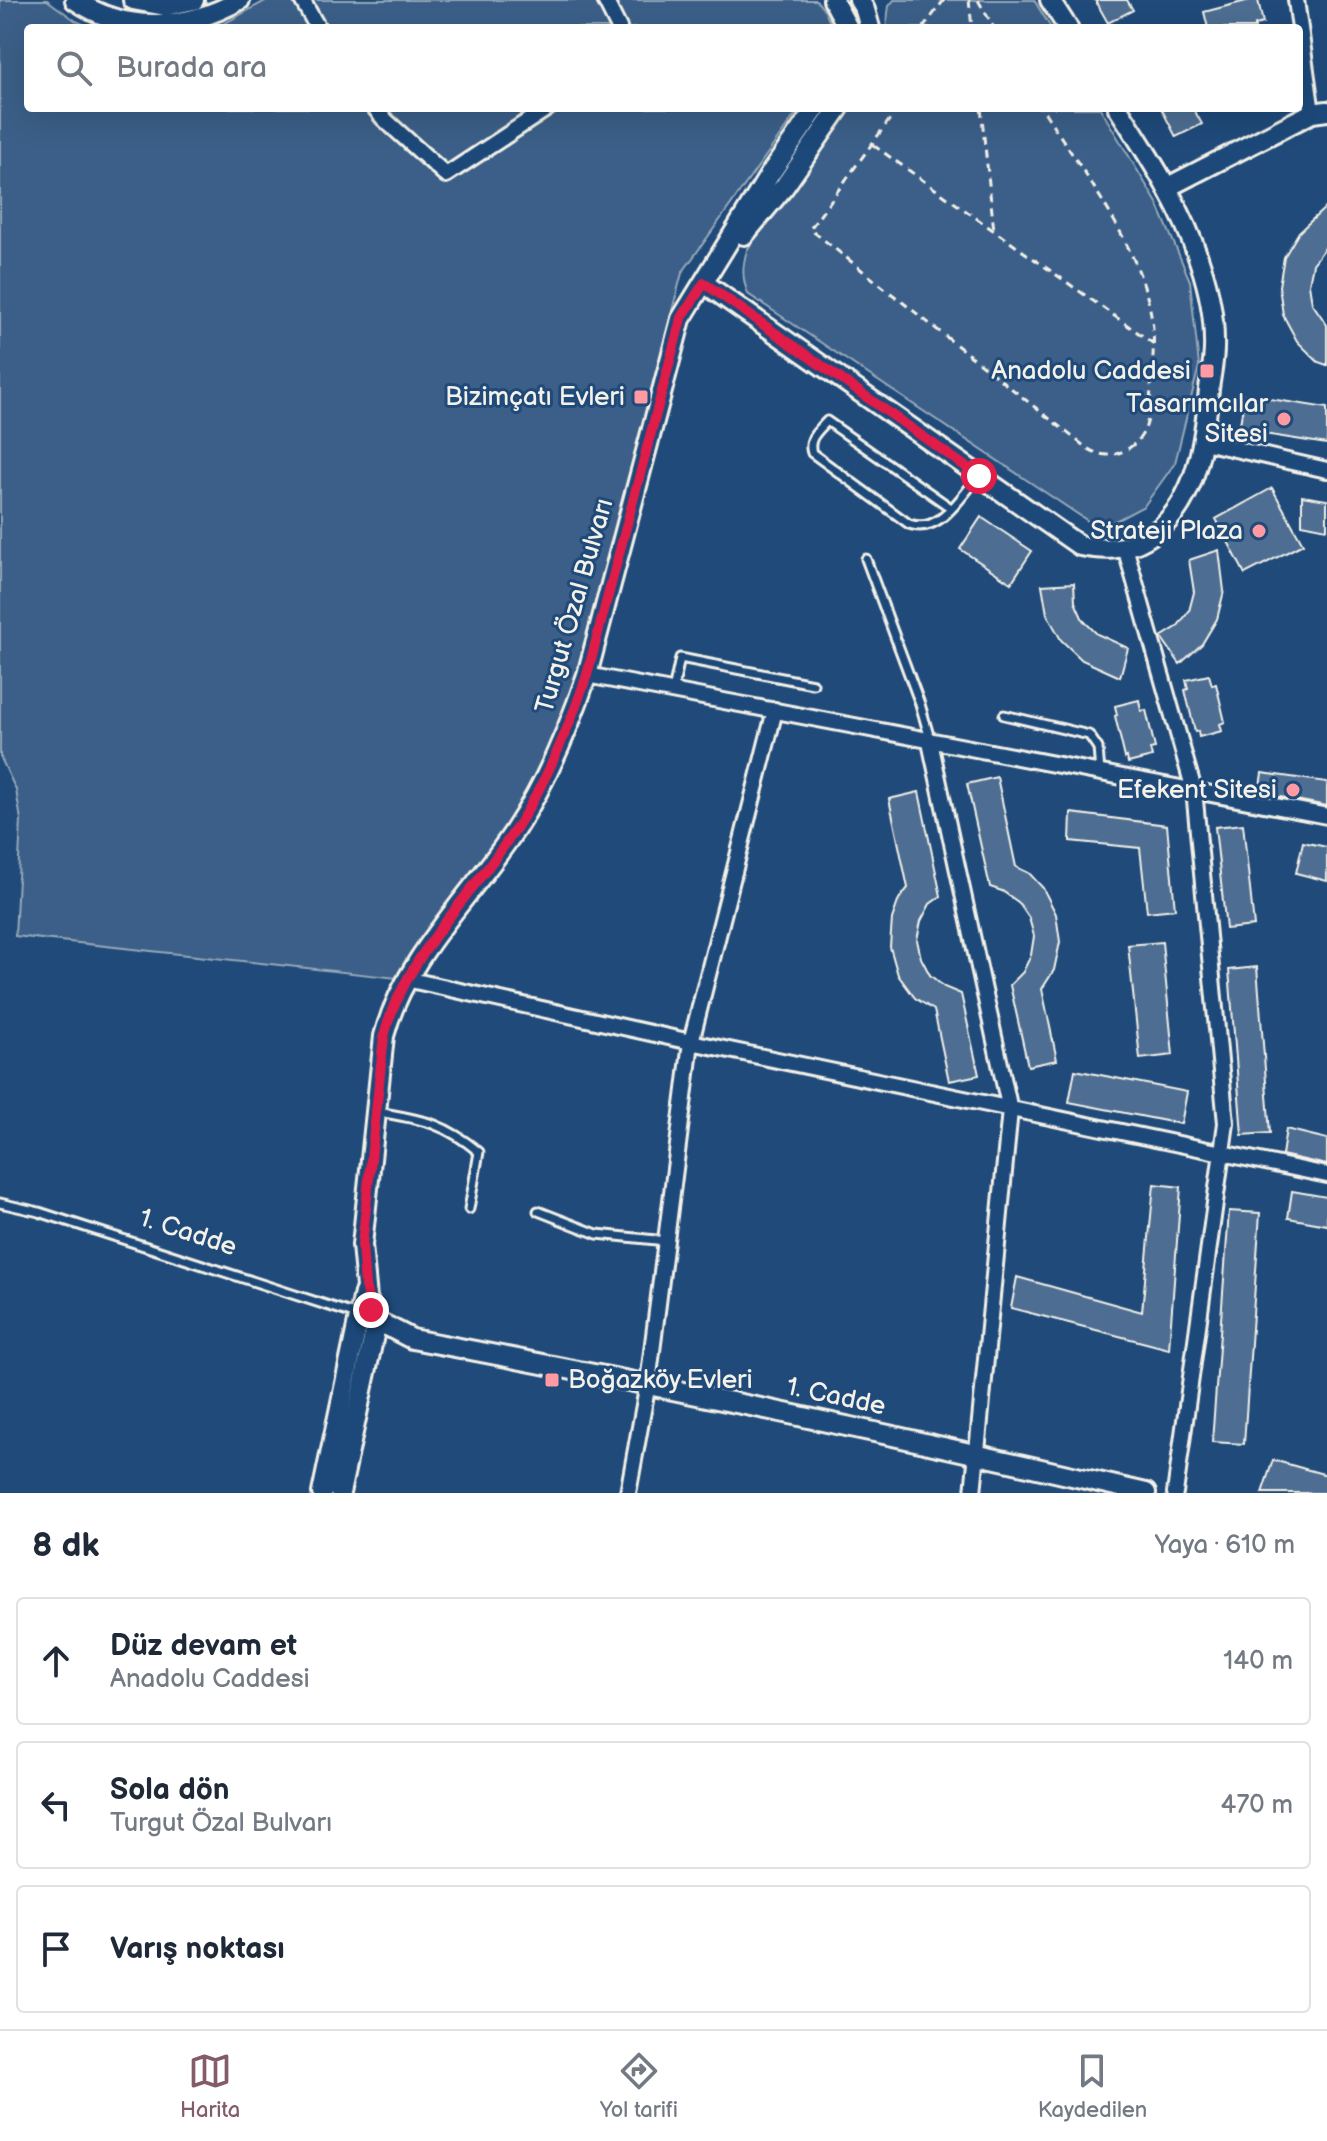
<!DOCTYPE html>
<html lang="tr">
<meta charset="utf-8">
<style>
:root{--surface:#fff;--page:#f6f6f7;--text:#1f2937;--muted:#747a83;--line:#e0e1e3;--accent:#845c67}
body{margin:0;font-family:"Balsamiq Sans",sans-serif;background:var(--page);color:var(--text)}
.stop{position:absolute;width:24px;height:24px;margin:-18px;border:6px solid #e11d48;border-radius:50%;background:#fff}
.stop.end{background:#e11d48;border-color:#fff;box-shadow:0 2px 8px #0008}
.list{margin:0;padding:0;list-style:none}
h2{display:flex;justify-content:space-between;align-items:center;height:104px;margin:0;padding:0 32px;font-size:34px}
h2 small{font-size:26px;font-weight:400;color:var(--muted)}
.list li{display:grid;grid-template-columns:52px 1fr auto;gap:24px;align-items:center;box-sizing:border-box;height:128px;margin:0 16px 16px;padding:0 16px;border:2px solid var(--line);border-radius:8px}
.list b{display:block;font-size:30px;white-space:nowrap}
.list p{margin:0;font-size:26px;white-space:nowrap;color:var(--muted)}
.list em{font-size:26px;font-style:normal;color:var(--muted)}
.icon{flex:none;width:44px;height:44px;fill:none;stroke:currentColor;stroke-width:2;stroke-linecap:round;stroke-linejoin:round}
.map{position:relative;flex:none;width:1327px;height:1493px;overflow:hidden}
.search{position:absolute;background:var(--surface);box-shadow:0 8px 32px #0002;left:24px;right:24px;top:24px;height:88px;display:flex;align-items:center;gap:20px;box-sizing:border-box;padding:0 28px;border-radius:8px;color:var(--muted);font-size:30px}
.sheet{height:536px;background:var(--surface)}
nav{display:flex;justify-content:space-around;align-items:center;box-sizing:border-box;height:112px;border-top:2px solid var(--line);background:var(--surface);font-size:22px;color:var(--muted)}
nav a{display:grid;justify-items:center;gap:4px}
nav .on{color:var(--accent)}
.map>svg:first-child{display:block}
.green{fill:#3a5f88;stroke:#97a8b8;stroke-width:2}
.building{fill:#4d6e92;stroke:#f4f1e8;stroke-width:2}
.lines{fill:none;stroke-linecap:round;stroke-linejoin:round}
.lane-casing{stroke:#f4f1e8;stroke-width:13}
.street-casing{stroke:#f4f1e8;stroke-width:20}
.secondary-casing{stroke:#f4f1e8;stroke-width:24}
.path{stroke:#f4f1e8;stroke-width:3;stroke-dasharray:8 6;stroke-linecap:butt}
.lane{stroke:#1f4a7a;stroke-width:7}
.street{stroke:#1f4a7a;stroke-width:14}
.secondary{stroke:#1f4a7a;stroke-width:18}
.route{stroke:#e11d48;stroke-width:10}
.poi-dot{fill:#ff9aa2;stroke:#1f4a7a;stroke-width:3}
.labels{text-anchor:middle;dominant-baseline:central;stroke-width:6;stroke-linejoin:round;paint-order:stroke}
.poi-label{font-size:26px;fill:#f4f1e8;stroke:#1f4a7a;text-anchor:end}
.street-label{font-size:26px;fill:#f4f1e8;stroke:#1f4a7a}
</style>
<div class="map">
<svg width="1327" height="1493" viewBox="0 0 1327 1493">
<rect width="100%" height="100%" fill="#1f4a7a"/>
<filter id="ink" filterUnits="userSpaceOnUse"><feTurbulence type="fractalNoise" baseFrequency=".0125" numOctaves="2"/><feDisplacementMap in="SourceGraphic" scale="16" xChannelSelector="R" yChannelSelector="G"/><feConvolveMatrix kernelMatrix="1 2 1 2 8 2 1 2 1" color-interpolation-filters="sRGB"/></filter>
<g filter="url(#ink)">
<path class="green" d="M0,0h47l29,21 16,7h-64v80h772l-118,165 -18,68 -77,334 -46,108 -135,196 -391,-43 6,-116 -5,-30 -16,-34z
M267,0h549l9,11 7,17h-616z
M894,0h140l17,28h-165l3,-22z
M851,108h249l57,95 33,78 9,85 -24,97 -31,43 -44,23 -352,-235c-6,-16 -6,-27 -1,-44z"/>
<path class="building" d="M1095,0h32l6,10 -25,13z
M1250,0h8l5,23 -8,2v3h-47l-4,-16z
M1161,108h32l9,16 -26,13z
M1327,206v39l-14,19 -4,20 3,19 15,22v40l-9,-3 -21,-21 -14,-26 -4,-29 5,-29 15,-25z
M1245,395l82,13v36l-88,-14z
M1272,488l31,56 -58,30 -29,-55z
M1302,496l25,4v29l-25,-5z
M981,517l51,34 -21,32 -51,-34z
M1219,550l5,41 -7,28 -15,25 -22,20 -19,-27 16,-10 12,-16 5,-19 -5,-32z
M1074,583l1,19 8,18 14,14 31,14 -8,29 -38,-17 -21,-20 -14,-26 -5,-29z
M1209,675l3,10 4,-1 9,38 -5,2 2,7 -23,6 -1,-6 -3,1 -10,-42 3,-1 -2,-9z
M1139,700l2,11 5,-1 9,38 -5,1 2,8 -24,6 -1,-6 -2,1 -10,-42 2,-1 -2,-9z
M1262,773l65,9v24l-68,-13z
M997,777l19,90 13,6 14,15 13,26 4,28 -6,28 -12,19 15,71 -29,6 -18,-81 13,-13 8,-17 3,-19 -5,-18 -11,-16 -16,-11 -12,-4 -23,-103z
M919,792l22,104 -11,8 -9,17 -4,19 4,18 9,17 14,12 17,7 18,81 -30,6 -15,-71 -19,-12 -17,-23 -8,-28 2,-28 7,-20 9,-11 -19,-89z
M1071,813l96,12 8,84 -28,3 -7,-64 -70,-7z
M1243,824l11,102 -28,3 -11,-102z
M1303,842l24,5v34l-31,-8z
M1162,942l11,113 -33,4 -12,-114z
M1257,967l13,166 -28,2 -13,-165z
M1075,1070l112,22 -6,32 -112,-22z
M1286,1129l41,10v26l-45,-10z
M1154,1184l27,3 -12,162 -158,-41 6,-31 125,35z
M1292,1191l35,6v28l-39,-7z
M1229,1211l31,2 -16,231 -32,-2z
M1273,1460l54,15v18h-65z"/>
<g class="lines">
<g class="lane-casing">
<path id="lane" d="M951,508l-124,-87c-9,10 -20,18 -15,32l97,71c31,11 52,-28 70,-48
M866,559l54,145 10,35
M673,691l7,-33 133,26
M1004,715l85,20 9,13 2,25
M378,1112c45,8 65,10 101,40l-10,57
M0,1203l39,9 318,103
M538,1211l59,23 69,7"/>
</g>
<g class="street-casing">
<path id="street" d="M302,0l16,28
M605,0l14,28
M1296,0l16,113
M375,108l8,10 63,57 102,-67
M1204,442l123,28
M1125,547l69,243 32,333 -51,370
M587,675l740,141
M930,742l80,368 -37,383
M406,979l285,63 636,133
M628,1493l20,-110 43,-341 84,-332"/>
</g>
<g class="secondary-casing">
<path id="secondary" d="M75,0c52,35 113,29 165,0
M133,0l32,6 29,-6
M833,0l15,28
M859,0l6,10 5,18
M1050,0l18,28
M1168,187l144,-74 15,-2
M744,235l40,-48 55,-79
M704,283l376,263c22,4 45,5 65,-7 52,-30 59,-96 64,-150 2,-16 6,-32 5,-48 0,-25 -6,-54 -14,-78 -18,-56 -50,-105 -82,-155
M377,1321l35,18c246,46 490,97 734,154
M322,1493l42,-200
M340,1493l37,-172 -10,-23 -5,-53 22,-209c21,-80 87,-139 131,-206 31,-47 54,-102 72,-155l94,-356 89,-145 46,-66"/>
</g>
<path class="path" d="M969,0l3,28
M978,0l16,28
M923,28l21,-28
M898,108l-88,121 274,217c15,11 29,12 45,2 22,-15 20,-37 22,-60 1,-25 5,-50 0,-74 -13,-72 -70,-144 -109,-206
M981,108l13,123
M873,145l281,199"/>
<use href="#lane" class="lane"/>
<use href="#street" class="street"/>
<use href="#secondary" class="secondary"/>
</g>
</g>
<g class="lines" filter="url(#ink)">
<path class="route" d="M371,1310l-6,-24 -3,-41 22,-209c21,-80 86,-138 131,-206 31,-47 54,-102 72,-155l94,-356 23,-36 275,193"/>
</g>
<g class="poi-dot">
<rect x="1199" y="363" width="16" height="16" rx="4"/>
<rect x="633" y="389" width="16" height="16" rx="4"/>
<circle cx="1284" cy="419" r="8"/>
<circle cx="1259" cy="531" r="8"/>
<circle cx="1293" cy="790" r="8"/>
<rect x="544" y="1372" width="16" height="16" rx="4"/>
</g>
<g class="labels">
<g class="poi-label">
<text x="1191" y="371">Anadolu Caddesi</text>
<text x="625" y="397">Bizimçatı Evleri</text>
<text x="1268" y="404">Tasarımcılar<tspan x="1268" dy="30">Sitesi</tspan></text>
<text x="1243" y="531">Strateji Plaza</text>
<text x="1277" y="790">Efekent Sitesi</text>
<text x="568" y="1380" text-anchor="start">Boğazköy Evleri</text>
</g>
<g class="street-label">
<text transform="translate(575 606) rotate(-74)">Turgut Özal Bulvarı</text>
<text transform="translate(188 1233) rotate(18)">1. Cadde</text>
<text transform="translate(836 1397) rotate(12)">1. Cadde</text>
</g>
</g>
</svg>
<div class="stop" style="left:979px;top:476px"></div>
<div class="stop end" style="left:371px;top:1310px"></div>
<div class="search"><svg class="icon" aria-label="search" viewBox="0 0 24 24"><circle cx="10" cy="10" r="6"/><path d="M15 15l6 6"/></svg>Burada ara</div>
</div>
<section class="sheet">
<h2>8 dk<small>Yaya · 610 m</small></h2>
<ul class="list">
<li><svg class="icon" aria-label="ahead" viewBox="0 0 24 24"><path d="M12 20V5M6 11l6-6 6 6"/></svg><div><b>Düz devam et</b><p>Anadolu Caddesi</p></div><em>140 m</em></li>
<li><svg class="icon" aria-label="left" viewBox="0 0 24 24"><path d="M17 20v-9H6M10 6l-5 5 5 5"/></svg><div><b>Sola dön</b><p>Turgut Özal Bulvarı</p></div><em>470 m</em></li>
<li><svg class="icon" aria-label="arrive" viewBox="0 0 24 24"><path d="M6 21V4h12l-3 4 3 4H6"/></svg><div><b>Varış noktası</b></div></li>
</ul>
</section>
<nav>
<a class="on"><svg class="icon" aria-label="map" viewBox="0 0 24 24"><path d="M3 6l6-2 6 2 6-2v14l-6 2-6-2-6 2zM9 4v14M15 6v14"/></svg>Harita</a>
<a><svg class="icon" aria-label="directions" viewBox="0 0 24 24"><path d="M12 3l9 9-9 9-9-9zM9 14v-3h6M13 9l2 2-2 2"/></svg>Yol tarifi</a>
<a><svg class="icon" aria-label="saved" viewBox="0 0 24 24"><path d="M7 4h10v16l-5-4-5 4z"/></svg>Kaydedilen</a>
</nav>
